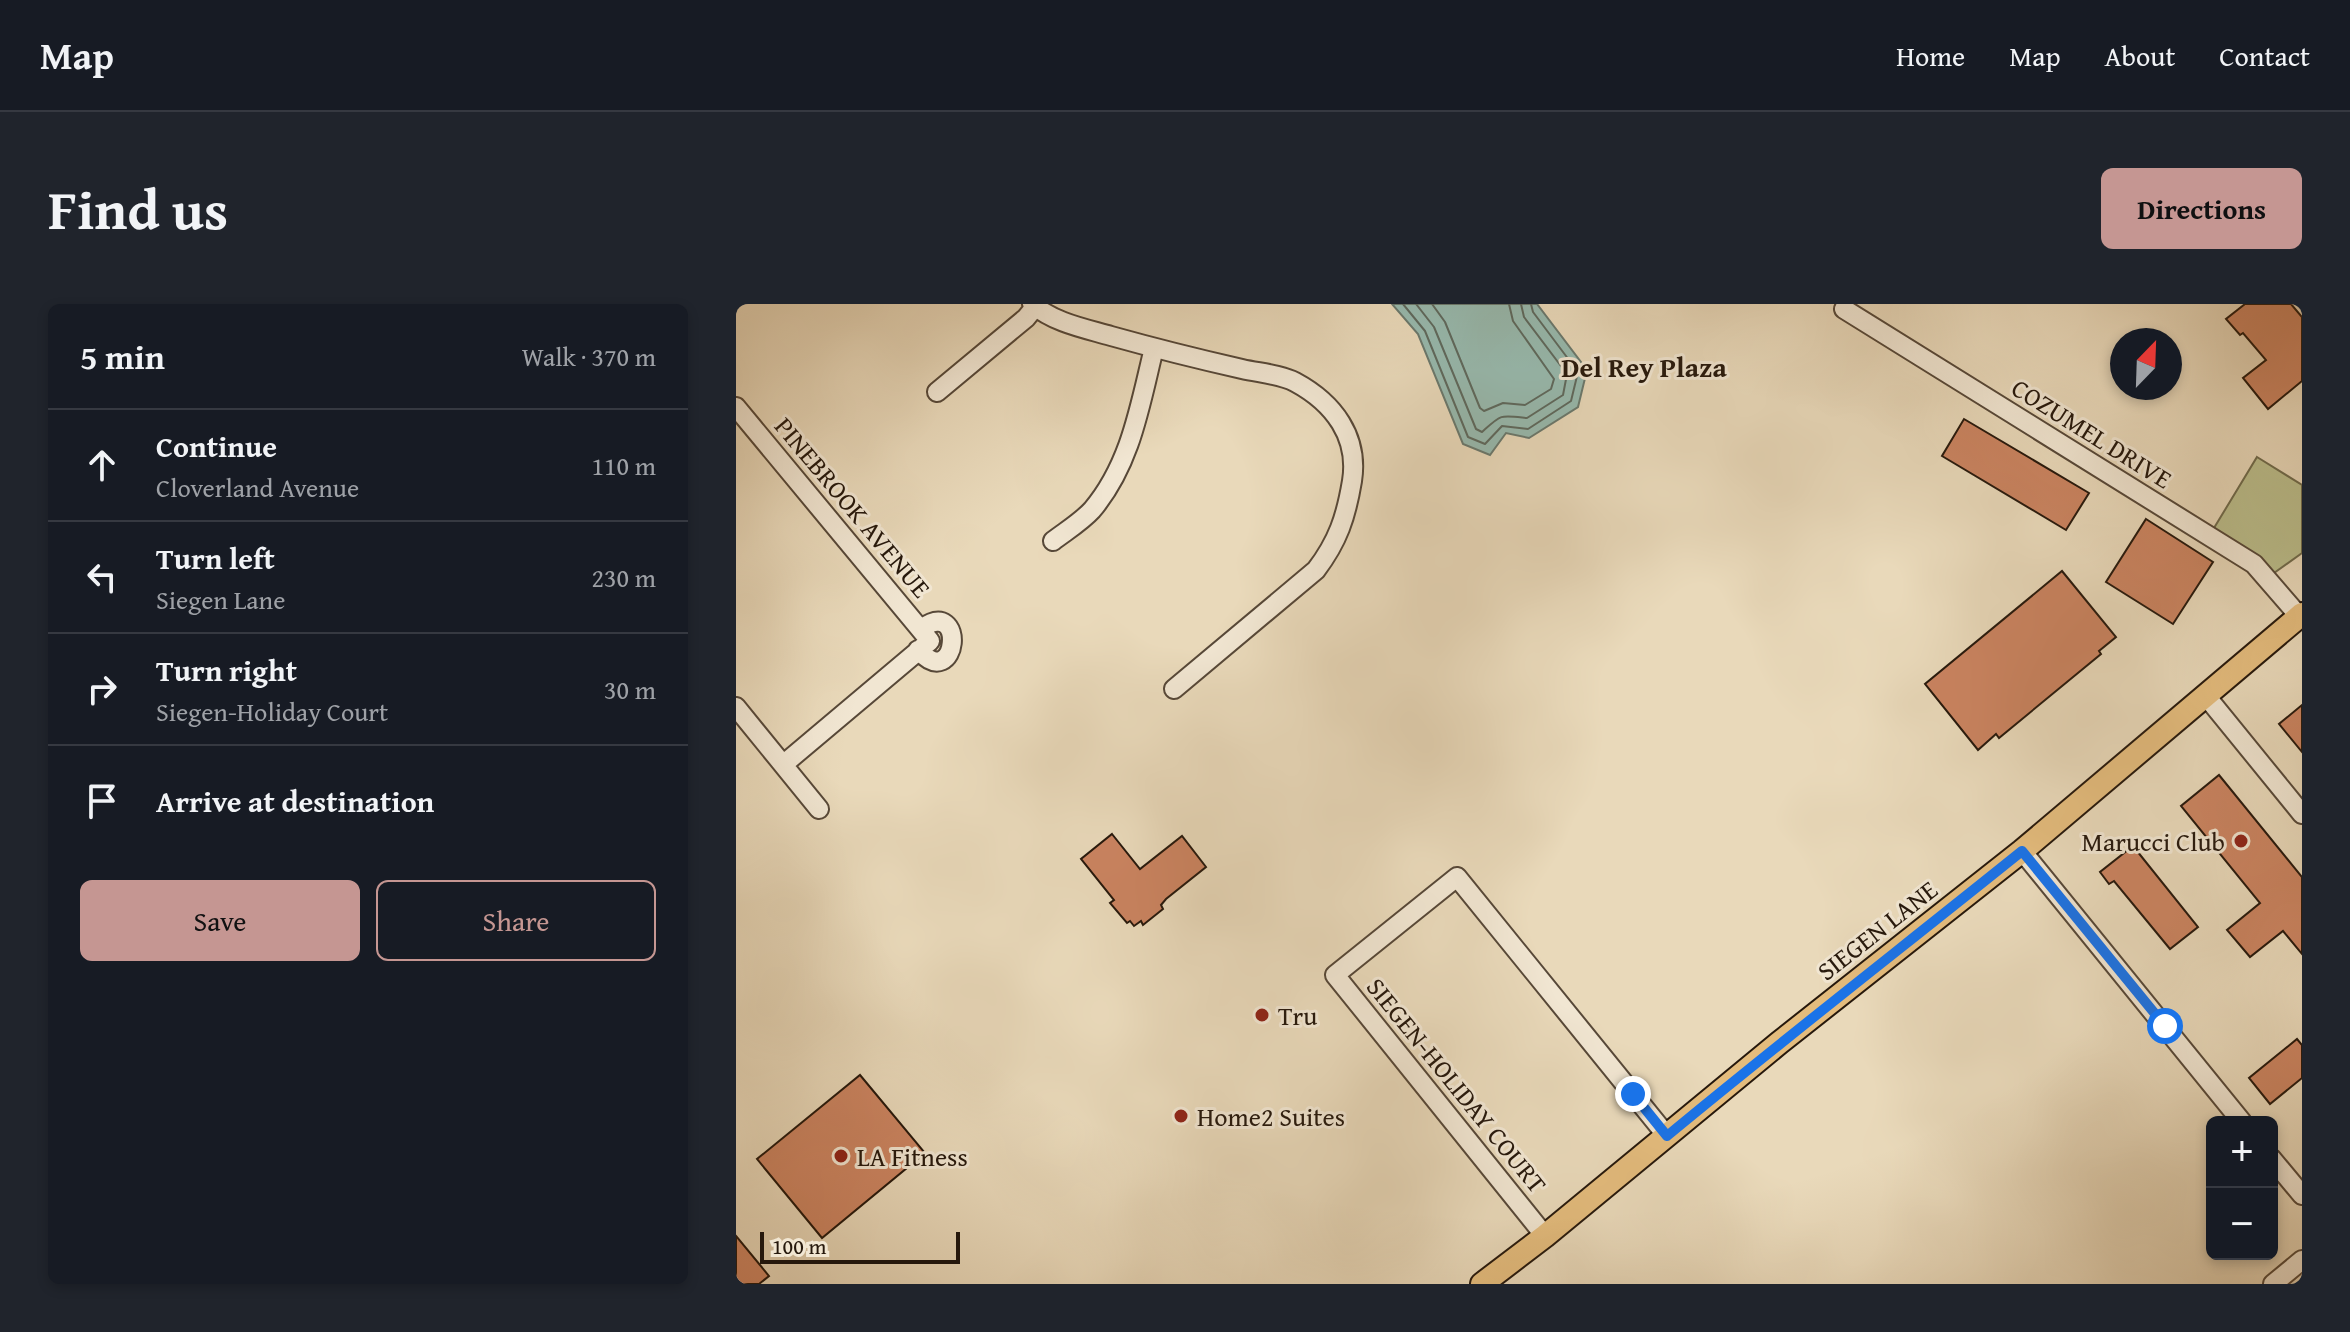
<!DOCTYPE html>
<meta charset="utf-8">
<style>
:root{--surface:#171b24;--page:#20242c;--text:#f1f3f6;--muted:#9ea1a6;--line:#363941;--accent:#c59692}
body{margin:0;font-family:"Gentium Book Plus",serif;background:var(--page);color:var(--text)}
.controls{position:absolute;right:24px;bottom:24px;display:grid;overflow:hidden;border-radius:12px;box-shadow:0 4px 12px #0003}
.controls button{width:72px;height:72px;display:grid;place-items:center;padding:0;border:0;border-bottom:2px solid var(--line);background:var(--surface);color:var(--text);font:40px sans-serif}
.compass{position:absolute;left:1374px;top:24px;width:72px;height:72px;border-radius:50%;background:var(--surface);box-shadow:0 4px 12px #0003;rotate:23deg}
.scale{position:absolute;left:24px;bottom:20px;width:200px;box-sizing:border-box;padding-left:8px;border:4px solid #26180c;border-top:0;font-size:22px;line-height:28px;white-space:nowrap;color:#26180c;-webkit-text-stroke:6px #f1e6d2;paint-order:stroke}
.stop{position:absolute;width:24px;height:24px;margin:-18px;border:6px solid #1a73e8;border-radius:50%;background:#fff}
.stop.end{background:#1a73e8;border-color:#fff;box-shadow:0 2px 8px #0008}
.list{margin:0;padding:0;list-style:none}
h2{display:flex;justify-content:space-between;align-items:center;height:104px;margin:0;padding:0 32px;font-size:34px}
h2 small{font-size:26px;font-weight:400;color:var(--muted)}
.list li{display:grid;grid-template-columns:52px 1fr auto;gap:24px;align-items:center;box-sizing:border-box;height:112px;padding:0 32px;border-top:2px solid var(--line)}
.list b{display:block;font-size:30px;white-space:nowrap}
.list p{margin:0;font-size:26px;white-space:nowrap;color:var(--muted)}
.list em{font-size:26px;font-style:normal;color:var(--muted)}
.actions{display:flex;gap:16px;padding:24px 32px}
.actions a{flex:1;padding:18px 0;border:2px solid var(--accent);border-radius:12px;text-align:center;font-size:28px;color:var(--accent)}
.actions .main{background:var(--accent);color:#111}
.icon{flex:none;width:44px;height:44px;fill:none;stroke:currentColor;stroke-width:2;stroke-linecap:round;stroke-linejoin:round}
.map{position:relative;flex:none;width:1566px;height:980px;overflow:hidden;border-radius:12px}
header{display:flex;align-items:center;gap:48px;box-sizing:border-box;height:112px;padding:0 40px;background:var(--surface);border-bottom:2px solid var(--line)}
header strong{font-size:38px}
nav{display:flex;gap:44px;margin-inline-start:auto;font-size:28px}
.intro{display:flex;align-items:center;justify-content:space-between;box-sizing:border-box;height:192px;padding:0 48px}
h1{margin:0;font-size:56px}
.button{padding:20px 36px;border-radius:12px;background:var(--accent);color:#111;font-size:28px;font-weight:700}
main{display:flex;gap:48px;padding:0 48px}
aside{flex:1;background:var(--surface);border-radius:12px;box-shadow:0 4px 12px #0003}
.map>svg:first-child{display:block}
.green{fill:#bbbe8c;stroke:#706b4c;stroke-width:2}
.water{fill:#97baaf;stroke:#6a796e;stroke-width:2}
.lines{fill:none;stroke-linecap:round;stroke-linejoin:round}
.shore{stroke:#5e695e;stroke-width:2}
.building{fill:#cb8461;stroke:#26180c;stroke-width:2}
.minor-casing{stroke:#574838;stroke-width:22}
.major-casing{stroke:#26180c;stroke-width:26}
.minor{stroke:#f1e6d2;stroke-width:18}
.major{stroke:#e4bc7d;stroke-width:22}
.route{stroke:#1a73e8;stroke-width:10}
.poi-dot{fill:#8f2418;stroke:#f1e6d2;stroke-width:3}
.labels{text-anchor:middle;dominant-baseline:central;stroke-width:6;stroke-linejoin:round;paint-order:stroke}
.street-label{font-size:26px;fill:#26180c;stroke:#f1e6d2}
.poi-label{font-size:26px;fill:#26180c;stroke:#f1e6d2;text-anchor:start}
.neighbourhood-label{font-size:28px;font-weight:bold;fill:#26180c;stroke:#f1e6d2}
</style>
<header>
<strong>Map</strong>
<nav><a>Home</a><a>Map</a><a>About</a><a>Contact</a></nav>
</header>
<div class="intro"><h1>Find us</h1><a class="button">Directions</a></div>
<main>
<aside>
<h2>5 min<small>Walk · 370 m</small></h2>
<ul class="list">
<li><svg class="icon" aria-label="ahead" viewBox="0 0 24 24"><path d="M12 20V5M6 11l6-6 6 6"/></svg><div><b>Continue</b><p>Cloverland Avenue</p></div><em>110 m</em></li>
<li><svg class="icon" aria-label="left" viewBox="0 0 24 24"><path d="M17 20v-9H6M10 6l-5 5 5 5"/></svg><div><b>Turn left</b><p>Siegen Lane</p></div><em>230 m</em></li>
<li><svg class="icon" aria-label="right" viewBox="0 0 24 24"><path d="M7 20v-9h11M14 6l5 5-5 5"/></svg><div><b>Turn right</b><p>Siegen-Holiday Court</p></div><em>30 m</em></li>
<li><svg class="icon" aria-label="arrive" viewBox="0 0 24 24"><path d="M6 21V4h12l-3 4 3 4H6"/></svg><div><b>Arrive at destination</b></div></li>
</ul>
<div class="actions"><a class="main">Save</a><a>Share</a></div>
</aside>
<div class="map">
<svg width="1566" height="980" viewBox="0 0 1566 980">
<rect width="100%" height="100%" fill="#e9d9ba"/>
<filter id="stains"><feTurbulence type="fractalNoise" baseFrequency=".0025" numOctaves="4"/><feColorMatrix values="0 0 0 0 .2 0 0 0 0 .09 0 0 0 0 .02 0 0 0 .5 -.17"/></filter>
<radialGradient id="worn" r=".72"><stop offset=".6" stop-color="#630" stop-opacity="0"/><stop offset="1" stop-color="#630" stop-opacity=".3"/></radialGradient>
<path class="green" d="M1521,153l45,28v68l-28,20 -18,-17 -42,-28z"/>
<path class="water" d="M656,0h145l50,66 -9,37 -49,31 -23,-5 -16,22 -27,-11 -45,-110z"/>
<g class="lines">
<path class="shore" d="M667,0l22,27 43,106 17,7 17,-18 26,3 43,-28 7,-29 -45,-60 -2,-8
M680,0l18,23 42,102 6,3c20,-18 17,-17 45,-14l36,-23 4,-21 -43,-57 -3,-13
M696,0l13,18 35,86 4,3 19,-8 22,2 26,-16 3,-10 -41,-58 -4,-17"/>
</g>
<path class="building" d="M1509,0h46l11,13v64l-34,28 -25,-31 23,-18 -23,-27 -3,2 -14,-16z
M1228,115l125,74 -23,37 -124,-74z
M1410,215l67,43 -40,62 -67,-42z
M1326,267l54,66 -17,14 2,3 -102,84 -3,-4 -18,16 -53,-66z
M1566,401v47l-23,-28z
M1483,471l83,102v77l-19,-23 -33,26 -23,-27 33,-27 -79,-97z
M376,530l28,35 42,-33 24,31 -40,32 -5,6 2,4 -20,16 -2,-4 -7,5 -4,-5 -3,2 -17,-20 4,-3 -33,-41z
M1397,542l65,81 -28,22 -56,-68 -5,3 -9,-12z
M1561,735l5,6v33l-32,26 -21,-26z
M124,771l65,78 -103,85 -65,-79z
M0,932l33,40 -10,8h-23z"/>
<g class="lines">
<g class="minor-casing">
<path id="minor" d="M296,0c23,19 51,24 79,32 43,12 87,23 131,33 17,4 38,5 53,13 39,21 64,55 57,99 -6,36 -14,60 -36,89l-142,119
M1108,5l410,255 45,52
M201,88l89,-74 9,-11
M0,103l194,234 -146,123
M317,237c13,-10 28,-19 39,-31 39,-46 48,-105 62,-162
M182,346c40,44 49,-55 3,-21
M1470,392l96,118
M0,403l83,102
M1286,547l220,271
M1536,855l30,36
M809,932l-210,-261 122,-98 210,259
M1537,980l29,-24"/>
</g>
<g class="major-casing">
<path id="major" d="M746,980l63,-48 234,-193 243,-192 280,-237"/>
</g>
<use href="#minor" class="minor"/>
<use href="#major" class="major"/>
</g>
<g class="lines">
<path class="route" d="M897,790l34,42c117,-97 237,-190 355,-285l143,175"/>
</g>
<g class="poi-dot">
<circle cx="1505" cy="537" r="8"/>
<circle cx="526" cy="711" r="8"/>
<circle cx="445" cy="812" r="8"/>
<circle cx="105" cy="852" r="8"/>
</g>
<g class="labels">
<g class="street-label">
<text transform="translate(1356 129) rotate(32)">COZUMEL DRIVE</text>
<text transform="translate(117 203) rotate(50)">PINEBROOK AVENUE</text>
<text transform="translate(1141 626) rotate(-38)">SIEGEN LANE</text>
<text transform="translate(721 781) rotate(51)">SIEGEN-HOLIDAY COURT</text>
</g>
<g class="poi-label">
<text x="1489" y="537" text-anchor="end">Marucci Club</text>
<text x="542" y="711">Tru</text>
<text x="461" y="812">Home2 Suites</text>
<text x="121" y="852">LA Fitness</text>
</g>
<g class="neighbourhood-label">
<text x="908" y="62">Del Rey Plaza</text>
</g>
</g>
<rect width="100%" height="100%" filter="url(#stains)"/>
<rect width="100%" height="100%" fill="url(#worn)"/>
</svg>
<div class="controls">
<button>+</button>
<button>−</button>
</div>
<svg class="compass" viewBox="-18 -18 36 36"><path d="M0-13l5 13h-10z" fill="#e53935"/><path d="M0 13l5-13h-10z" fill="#9ea1a6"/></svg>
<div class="scale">100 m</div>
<div class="stop" style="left:1429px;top:722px"></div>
<div class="stop end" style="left:897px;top:790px"></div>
</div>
</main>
